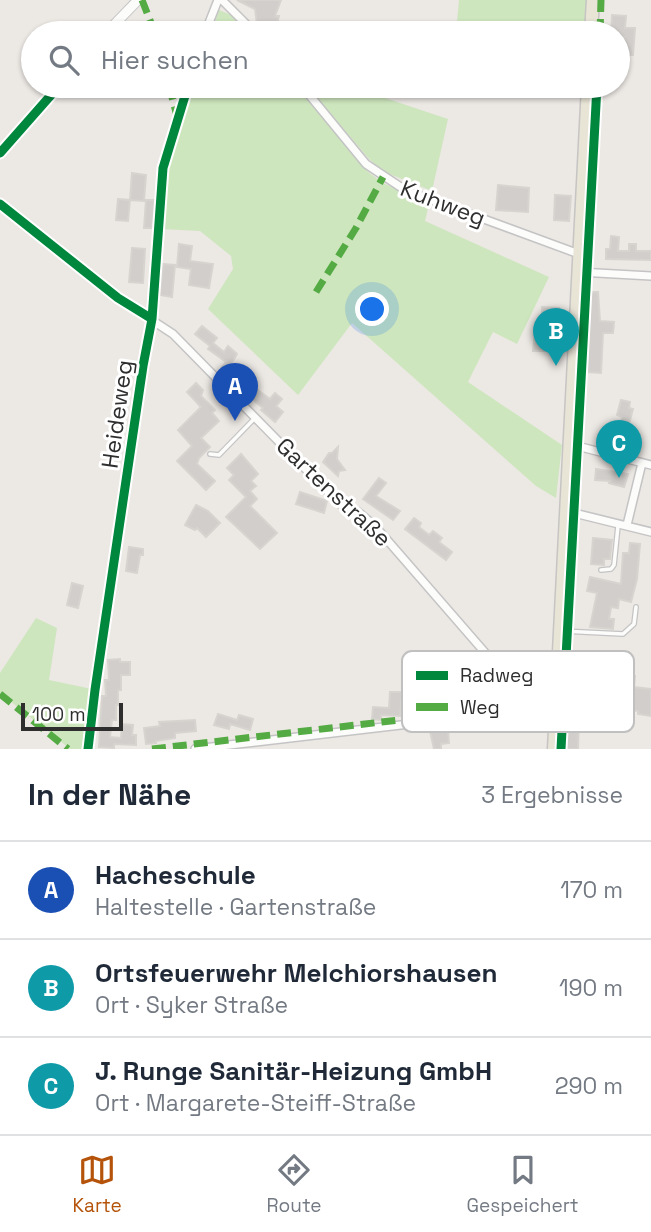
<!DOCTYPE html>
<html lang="de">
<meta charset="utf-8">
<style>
:root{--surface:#fff;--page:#f6f6f7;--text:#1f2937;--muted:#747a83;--line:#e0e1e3;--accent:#b45309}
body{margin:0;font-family:"Space Grotesk",sans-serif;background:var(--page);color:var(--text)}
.scale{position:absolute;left:21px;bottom:18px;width:102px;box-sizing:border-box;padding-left:7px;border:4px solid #2e2e2e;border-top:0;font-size:19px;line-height:24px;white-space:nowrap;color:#2e2e2e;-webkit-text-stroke:5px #fff;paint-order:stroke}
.you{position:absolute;left:373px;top:310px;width:24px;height:24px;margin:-18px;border:5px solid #fff;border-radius:50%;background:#1a73e8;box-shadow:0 0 0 10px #1a73e833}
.badge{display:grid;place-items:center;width:46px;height:46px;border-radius:50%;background:var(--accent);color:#fff;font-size:23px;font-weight:700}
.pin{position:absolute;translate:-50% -58px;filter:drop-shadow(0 2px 4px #0008)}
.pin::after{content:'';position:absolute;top:37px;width:24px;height:21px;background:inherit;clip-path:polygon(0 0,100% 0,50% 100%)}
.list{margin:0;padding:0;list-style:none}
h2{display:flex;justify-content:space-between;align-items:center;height:91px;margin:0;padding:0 28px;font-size:30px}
h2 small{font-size:23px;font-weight:400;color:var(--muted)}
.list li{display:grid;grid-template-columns:46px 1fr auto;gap:21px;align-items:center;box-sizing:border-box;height:98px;padding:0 28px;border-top:2px solid var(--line)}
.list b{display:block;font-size:26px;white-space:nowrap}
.list p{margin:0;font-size:23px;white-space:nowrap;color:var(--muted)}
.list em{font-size:23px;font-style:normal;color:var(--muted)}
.icon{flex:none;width:38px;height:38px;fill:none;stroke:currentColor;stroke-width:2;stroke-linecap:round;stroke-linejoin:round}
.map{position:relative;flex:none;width:651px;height:749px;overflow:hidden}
.search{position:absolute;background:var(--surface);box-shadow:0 2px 5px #0004;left:21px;right:21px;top:21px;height:77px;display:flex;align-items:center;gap:18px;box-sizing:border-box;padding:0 24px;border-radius:38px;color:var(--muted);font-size:26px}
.sheet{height:385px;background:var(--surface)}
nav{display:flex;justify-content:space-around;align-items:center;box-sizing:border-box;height:98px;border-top:2px solid var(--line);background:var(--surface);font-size:19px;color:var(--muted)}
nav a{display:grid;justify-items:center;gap:4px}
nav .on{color:var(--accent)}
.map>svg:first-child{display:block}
.green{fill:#cee6be}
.building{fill:#d1cecb;stroke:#d7d4d0;stroke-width:2}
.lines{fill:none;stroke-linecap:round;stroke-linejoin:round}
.service-casing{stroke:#c5c4c5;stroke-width:6}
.minor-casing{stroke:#c5c4c5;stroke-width:10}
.tertiary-casing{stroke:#c5c4c5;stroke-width:11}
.primary-casing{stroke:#c6c5c4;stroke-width:15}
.service{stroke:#fcfcfb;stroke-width:3.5}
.minor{stroke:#fcfcfb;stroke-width:7}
.tertiary{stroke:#fcfcfb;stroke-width:9}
.primary{stroke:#e8e4d6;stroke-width:12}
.quiet{stroke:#54ab44;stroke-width:7;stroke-dasharray:14 7;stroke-linecap:butt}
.cycleway-casing{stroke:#fff;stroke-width:13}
.cycleway{stroke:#00873e;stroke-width:9}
.labels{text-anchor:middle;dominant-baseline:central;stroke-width:6;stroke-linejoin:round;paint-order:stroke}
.street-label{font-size:23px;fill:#2e2e2e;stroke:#fff}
.key{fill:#fff;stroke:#c0c0c0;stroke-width:2}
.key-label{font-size:19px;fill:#2e2e2e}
</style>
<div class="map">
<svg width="651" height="749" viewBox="0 0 651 749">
<rect width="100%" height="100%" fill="#ece8e4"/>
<path class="green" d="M459,0h128l-2,33h-129z
M219,10l12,5 17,18h-37z
M194,86h103l71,86 15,11 46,21 -4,17 124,56 -32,67 -24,-12 -25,50 94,63 -6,53 -20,-12 -184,-163 -54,72 -90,-86 25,-40 -2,-13 -31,-25 -39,-2 3,-44z
M313,86h36l99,33 -16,72 -50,-20 -13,-12 -58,-68z
M451,86h131l-1,11z
M36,618l21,10 -8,52 43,9 -10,60h-12l-70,-56v-20z"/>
<path class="building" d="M237,0h44l-6,16h4l-2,8 11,2 -2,7h-18l2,-10 -13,1 -2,-15z
M612,15l14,1 -1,12h10l-2,27h-9l1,-18 -14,-4z
M132,173l14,2 -2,26 -14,-1z
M498,185l31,3 -1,24 -32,-2z
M555,195l16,1 -2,25 -15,-1z
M118,199l12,1 -2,21 -12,-1z
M146,200h9l-3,28h-8z
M611,236l8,1 -1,14h11v-7h7v7h15v9l-45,-1v-10h4z
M179,244l13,2 -2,15 23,3 -4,24 -20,-3 2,-16 -14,-2z
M132,248l13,1 -2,34 -14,-1z
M163,264l12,1 -3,32 -12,-2z
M589,292h9l2,29 14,1 -1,11h-10l-2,40 -14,-1z
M542,307l17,1 -1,10h4l-1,12 -5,-1 -1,15h-9v7h-13l2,-20 9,1 1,-15h-3z
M202,326l15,12 -4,5 11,9 4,-6 9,8 -11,18 -5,-4 5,-6 -18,-13 2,-3 -15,-12z
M241,371l8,6 -3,4 24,18 5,-6 7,6 -6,7 7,6 -8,10 -14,-12 2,-2 -16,-13 2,-2 -16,-12z
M196,383l7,7 -2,6 14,14 -3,3 7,8 -18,17 9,9 -11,11 -2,6 18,17 -9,9 -29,-29 15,-15 -14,-16 23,-23 -14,-15z
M621,400l9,2 -1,6 4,1 -10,37 -11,-2 3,-10 3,1 4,-18 -5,-2z
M338,447l-1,12 8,11 -6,1 -1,5 -15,-14 6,-9h3z
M241,454l17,20 -7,7 5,5 -6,5 7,8 -7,7 27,27 -17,16 -34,-32 20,-20 -17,-17 5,-5 -7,-7z
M596,469l32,5 -4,13 -15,-4 1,-2 -15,-1z
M379,478l7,5 -10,13 24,15 -7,9 -30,-21z
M300,492l27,9 -3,12 -28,-9z
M196,505l12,6 12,12 -14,14 -9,-9 -2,2 -10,-5z
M414,518l7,5 -2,4 10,8 4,-4 9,7 -3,4 13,10 -6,8 -41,-31z
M593,538l19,2 -2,19h-6v6l-13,-1z
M630,543l10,1 -3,35 -6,23 -12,-3 -1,9 -7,-1 -2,12h5l-1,10 -23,-2 7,-34 -10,-2 3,-14 31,7 2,-31h6z
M129,547l14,2v6h-3l-3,18 -11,-2z
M72,583l11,3 -5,22 -11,-3z
M120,659v3h10v13h-9v15h-3v15h-2v15h-4l-2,17 11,1 1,-14 11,1 -1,10h4v10l-22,-1v4l-15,-1 3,-51h4l-1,-16h4l-1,-20z
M576,661l14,2v7l45,6 -1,11 17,2v27l-13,-2v-3l-56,-7 3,-29 -10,-1z
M390,692h12l-2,24 -19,-1v5l-9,-1 1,-12 16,1z
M218,714l19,6 2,-5 14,4 -3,11 -20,-6 -1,5 -15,-4z
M566,719l13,1 -1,29h-14z
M195,720l1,11 -21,2v5l-19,3v2l-10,1 -2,-16 16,-2 -1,-4z
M448,729l1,14 -8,1v5h-7l-4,-18z"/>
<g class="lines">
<g class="service-casing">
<path id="service" d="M210,454l9,1 35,-36
M601,570l10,-1 3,-4 4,-39
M562,631l61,3 11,-10 2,-17"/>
</g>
<g class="minor-casing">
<path id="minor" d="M222,0l33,33
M205,33l13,-33
M302,86l64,78 39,26 174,64
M0,204l118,94 55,36 167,170 17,7 18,15 152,175 3,9
M579,272l72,4
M581,447l70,18
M566,511l85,21
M627,525l15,-62
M88,749l7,-59 48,-324 9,-47 11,-151 25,-82
M195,749l335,-39 26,1"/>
</g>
<g class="tertiary-casing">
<path id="tertiary" d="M106,33l32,-33
M0,153l59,-67"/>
</g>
<g class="primary-casing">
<path id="primary" d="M591,33l2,-33
M554,749l34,-663"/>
</g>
<use href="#service" class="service"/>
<use href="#minor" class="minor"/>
<use href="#tertiary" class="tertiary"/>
<use href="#primary" class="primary"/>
<path class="quiet" d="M142,0l13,33
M600,33l1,-33
M169,86l8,30
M316,292l40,-64 27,-51
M0,694l68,55
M152,749l349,-41 19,-18 11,11 10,4 9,-8 14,1"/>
<g class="cycleway-casing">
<path id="cycleway" d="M0,153l59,-67
M0,204l118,94 34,21
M88,749l7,-59 48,-324 9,-47 11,-151 25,-82
M561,749l36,-663"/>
</g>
<use href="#cycleway" class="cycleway"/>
</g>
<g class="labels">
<g class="street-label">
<text transform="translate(443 203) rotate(21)">Kuhweg</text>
<text transform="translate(117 414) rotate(-82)">Heideweg</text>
<text transform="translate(334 492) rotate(43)">Gartenstraße</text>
</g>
</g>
<rect x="402" y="651" width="232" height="81" rx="10" class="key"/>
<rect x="416" y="671" width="32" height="9" fill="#00873e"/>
<rect x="416" y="703" width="32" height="8" fill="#54ab44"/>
<g class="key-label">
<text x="460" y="682">Radweg</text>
<text x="460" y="714">Weg</text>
</g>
</svg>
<div class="scale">100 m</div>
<div class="you"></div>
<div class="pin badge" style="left:235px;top:421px;background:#1a4fb4">A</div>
<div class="pin badge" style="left:556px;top:366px;background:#0f9aa8">B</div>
<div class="pin badge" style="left:619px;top:478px;background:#0f9aa8">C</div>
<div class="search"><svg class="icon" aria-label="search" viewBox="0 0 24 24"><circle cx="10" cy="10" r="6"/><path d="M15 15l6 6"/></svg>Hier suchen</div>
</div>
<section class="sheet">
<h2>In der Nähe<small>3 Ergebnisse</small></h2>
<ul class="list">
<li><span class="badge" style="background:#1a4fb4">A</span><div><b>Hacheschule</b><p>Haltestelle · Gartenstraße</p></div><em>170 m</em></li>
<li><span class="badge" style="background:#0f9aa8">B</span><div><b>Ortsfeuerwehr Melchiorshausen</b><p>Ort · Syker Straße</p></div><em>190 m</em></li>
<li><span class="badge" style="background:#0f9aa8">C</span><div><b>J. Runge Sanitär-Heizung GmbH</b><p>Ort · Margarete-Steiff-Straße</p></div><em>290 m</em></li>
</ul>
</section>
<nav>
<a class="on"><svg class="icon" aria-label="map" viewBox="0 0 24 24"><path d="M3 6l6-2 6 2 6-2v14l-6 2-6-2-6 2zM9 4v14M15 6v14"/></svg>Karte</a>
<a><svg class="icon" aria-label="directions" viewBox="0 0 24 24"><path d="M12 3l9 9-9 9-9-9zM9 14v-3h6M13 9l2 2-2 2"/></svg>Route</a>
<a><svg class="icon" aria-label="saved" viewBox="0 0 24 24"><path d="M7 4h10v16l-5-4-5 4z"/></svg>Gespeichert</a>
</nav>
